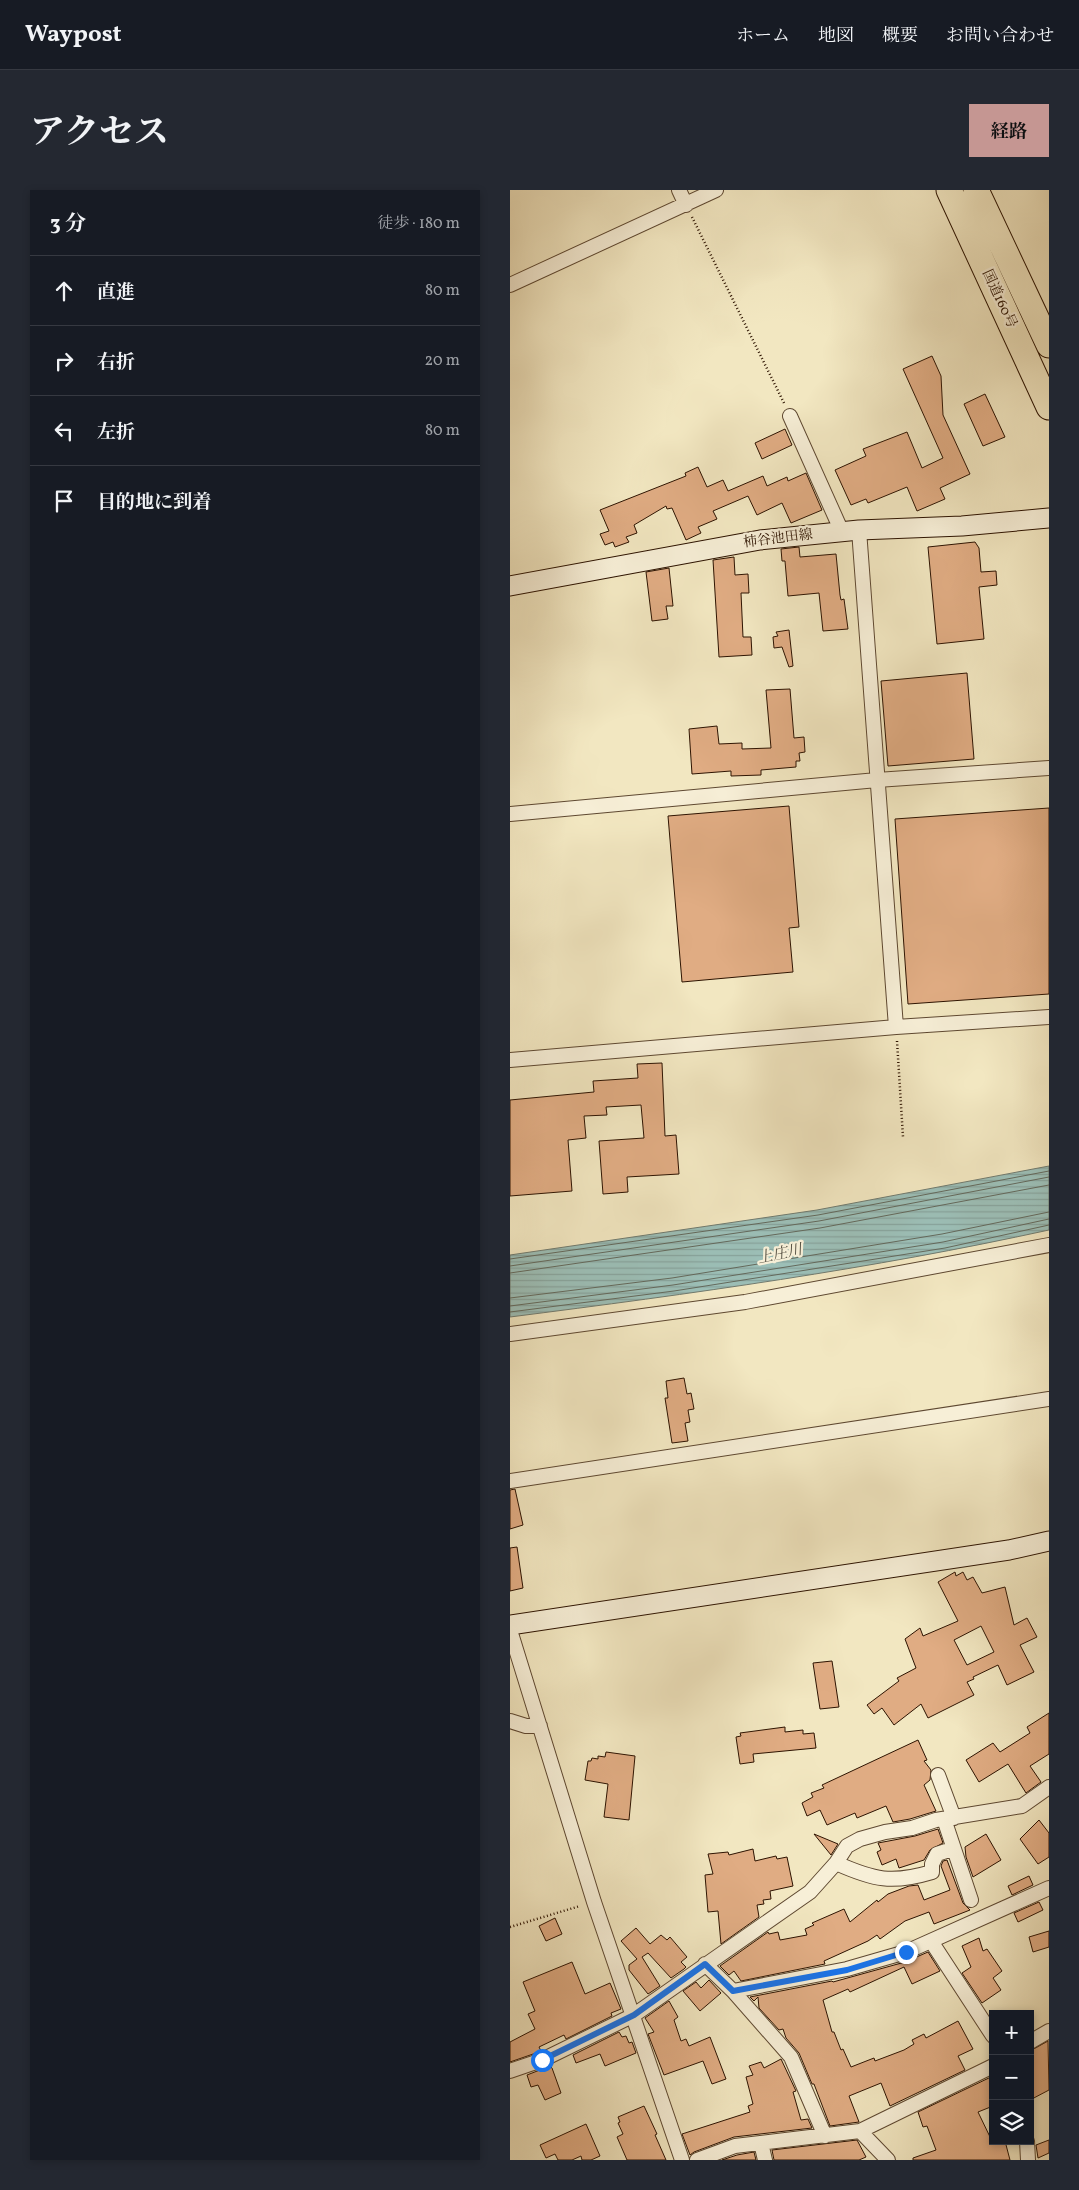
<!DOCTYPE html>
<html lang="ja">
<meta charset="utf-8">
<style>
:root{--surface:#171b24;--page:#242831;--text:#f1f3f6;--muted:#9ea1a6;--line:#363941;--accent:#c59692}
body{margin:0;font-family:Vollkorn,"Noto Serif JP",serif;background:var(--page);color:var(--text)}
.controls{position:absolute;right:15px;bottom:15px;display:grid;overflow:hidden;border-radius:0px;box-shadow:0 2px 8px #0003}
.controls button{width:45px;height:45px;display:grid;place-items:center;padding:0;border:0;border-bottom:1px solid var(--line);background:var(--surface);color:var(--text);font:25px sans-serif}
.stop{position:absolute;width:15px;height:15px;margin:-11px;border:4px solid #1a73e8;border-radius:50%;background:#fff}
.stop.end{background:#1a73e8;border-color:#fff;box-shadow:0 1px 5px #0008}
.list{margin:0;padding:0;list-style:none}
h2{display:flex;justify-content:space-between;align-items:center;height:65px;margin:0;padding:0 20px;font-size:21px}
h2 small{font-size:16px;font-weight:400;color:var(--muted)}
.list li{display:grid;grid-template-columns:32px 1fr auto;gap:15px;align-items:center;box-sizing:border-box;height:70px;padding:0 20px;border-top:1px solid var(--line)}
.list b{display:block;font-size:19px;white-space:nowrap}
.list em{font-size:16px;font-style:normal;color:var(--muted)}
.icon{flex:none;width:28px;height:28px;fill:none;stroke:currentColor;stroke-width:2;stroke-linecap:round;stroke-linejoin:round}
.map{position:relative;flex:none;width:539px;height:1970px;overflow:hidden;border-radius:0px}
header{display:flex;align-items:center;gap:30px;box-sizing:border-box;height:70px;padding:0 25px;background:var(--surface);border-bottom:1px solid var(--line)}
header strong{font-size:24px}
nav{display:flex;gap:28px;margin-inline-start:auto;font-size:18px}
.intro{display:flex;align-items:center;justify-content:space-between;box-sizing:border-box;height:120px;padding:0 30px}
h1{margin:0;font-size:35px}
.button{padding:12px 22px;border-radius:0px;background:var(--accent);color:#111;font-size:18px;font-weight:700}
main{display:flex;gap:30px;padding:0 30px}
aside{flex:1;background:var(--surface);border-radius:0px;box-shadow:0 2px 8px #0003}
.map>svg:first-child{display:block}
.water{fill:url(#water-rules);stroke:#707a6e}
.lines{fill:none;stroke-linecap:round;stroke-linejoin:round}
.shore{stroke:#64695c;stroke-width:1}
.building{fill:#e0ac83;stroke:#2d1301;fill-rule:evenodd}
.street-casing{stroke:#5e4831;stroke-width:16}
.secondary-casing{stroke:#2d1301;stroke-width:21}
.highway-casing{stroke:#2d1301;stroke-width:27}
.path{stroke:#2d1301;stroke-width:2.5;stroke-dasharray:1 2.5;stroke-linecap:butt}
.street{stroke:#f7efd7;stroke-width:14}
.secondary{stroke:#f7efd7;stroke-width:19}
.highway{stroke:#f2e7c1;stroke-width:25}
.route{stroke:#1a73e8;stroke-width:6}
.labels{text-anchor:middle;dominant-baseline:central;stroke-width:4.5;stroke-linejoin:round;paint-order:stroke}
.street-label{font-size:14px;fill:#2d1301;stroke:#f7efd7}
.water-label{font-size:15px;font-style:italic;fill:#544f41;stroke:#f7efd7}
</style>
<header>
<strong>Waypost</strong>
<nav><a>ホーム</a><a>地図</a><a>概要</a><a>お問い合わせ</a></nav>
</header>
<div class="intro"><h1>アクセス</h1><a class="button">経路</a></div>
<main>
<aside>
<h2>3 分<small>徒歩 · 180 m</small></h2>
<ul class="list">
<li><svg class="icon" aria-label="ahead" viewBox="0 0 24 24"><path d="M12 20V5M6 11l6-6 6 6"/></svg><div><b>直進</b></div><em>80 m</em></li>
<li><svg class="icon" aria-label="right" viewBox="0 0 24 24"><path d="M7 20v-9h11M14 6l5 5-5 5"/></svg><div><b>右折</b></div><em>20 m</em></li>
<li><svg class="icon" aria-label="left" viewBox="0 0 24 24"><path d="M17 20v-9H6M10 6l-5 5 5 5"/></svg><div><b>左折</b></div><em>80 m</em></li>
<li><svg class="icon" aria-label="arrive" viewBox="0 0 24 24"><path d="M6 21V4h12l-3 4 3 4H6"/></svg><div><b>目的地に到着</b></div></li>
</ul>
</aside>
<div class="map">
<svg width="539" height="1970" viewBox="0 0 539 1970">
<defs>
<pattern id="water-rules" width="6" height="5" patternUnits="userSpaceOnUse" patternTransform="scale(1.25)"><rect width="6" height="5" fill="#9cbfb7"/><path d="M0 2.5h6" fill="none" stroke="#87a39c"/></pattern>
</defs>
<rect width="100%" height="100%" fill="#f2e7c1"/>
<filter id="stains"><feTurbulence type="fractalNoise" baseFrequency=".004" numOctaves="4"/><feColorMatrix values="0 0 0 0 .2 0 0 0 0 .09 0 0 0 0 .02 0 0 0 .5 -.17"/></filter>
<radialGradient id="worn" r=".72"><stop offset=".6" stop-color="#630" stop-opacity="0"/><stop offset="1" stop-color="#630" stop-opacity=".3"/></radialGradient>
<path class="water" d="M539,976v64c-178,39 -358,64 -539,87v-62l307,-45z"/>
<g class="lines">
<path class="shore" d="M0,1069l308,-44 231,-44
M0,1076l309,-45 230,-44
M0,1083l310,-45 229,-43
M0,1108l162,-20 270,-44 107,-22
M0,1116l163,-21 270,-43 106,-23
M0,1122l164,-21 271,-43 104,-23"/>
</g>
<path class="building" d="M422,166l9,20 2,39 27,59 -30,14 5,11 -28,12 -10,-24 -39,16 -2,-4 -15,6 -16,-35 31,-14 -3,-7 44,-17 15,36 21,-10 -40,-89z
M475,204l20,43 -22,9 -19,-42z
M275,239l7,16 -30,14 -7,-16z
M188,277l9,20 16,-7 5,11 35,-15 4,10 20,-9 1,4 18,-8 16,37 -31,13 -9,-20 -25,12 -9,-19 -35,15 4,8 -19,8 3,6 -15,7 -14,-32 -5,1 -1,-3 -32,19 3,8 -11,4 3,5 -14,5 -2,-5 -8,3 -5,-11 9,-3 -9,-21 86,-34 -1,-3z
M465,352l4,6 2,24 15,-1 1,14 -18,2 5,52 -47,5 -9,-97z
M289,357l1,10 36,-3 4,41 1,5 3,-1 4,30 -25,2 -4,-38 -31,3 -3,-35h-3l-1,-12z
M224,367l1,18 13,-1 1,19h-8l2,44h8l1,18 -33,2 -6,-97z
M159,378l4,38h-7l2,13 -16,2 -6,-49z
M279,440l4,36 -4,1 -7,-20 -8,1 -1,-11 5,-1 -2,-4z
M457,483l7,86 -86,7 -7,-85z
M280,499l4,49 10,-1 1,15 -6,1 1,8h-4v6l-35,3v5l-30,1v-5l-39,3 -3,-45 28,-3 2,18 23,-1v6l29,-1 -5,-58z
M279,616l10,121 -10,1 4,44 -111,10 -14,-166z
M539,618v186l-141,10 -13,-185z
M152,873l3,73 11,-1 3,39 -52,3 1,15 -25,2 -4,-53 45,-3 -3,-33 -35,2 1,8 -23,1 2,22 -18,2 4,51 -62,5v-96l84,-8 -1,-11 45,-3 -1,-14z
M174,1188l3,16 4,-1 3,16 -6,1 2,12 -5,1 3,18 -16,2 -7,-45h3l-2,-17z
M5,1299l8,36 -13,4v-39z
M7,1357l6,41 -13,3v-43z
M445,1382l1,4 7,-4 4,8 6,-3 9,16 23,-6 9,38 13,-7 10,19 -17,8 14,27 -27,13 -9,-20 -25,12 1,2 -7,3 7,13 -46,23 -7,-14 -27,21 -12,-17 -8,6 -7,-9 32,-24 -2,-3 19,-10 -11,-29 15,-11 3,8 35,-15 -20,-39zM471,1436l13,26 -27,13 -13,-25z
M322,1471l7,46 -19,2 -7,-46z
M539,1523v41l-19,12 11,16 -15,11 -18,-29 -29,18 -13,-22 27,-17 7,9 30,-19 -3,-6z
M275,1537v5l18,-2v4l11,-1 2,15 -63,6 1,8 -14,2 -4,-27 5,-1 -1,-3z
M408,1550l9,20 -3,1 7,9 -1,10 -6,5 12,26 -26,8 -17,3 -7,-16 -29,12 -2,-5 -28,12 -7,-15 -13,6 -5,-13 11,-6 -2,-4 13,-5 -2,-3z
M96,1562l29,4 -6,64 -25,-3 4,-33 -23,-4 3,-19h3l1,-3 6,1v-3l7,1z
M529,1630l10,13v24l-11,7 -18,-25z
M428,1639l5,14 -13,7 -6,10 -25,8 -3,-9 -14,6 -5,-13 4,-2 -3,-7 37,-7z
M304,1644l24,10 -7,11z
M476,1644l15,26 -28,17 -7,-20 -1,-10z
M243,1659l2,12 21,-5 1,3 10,-2 6,29 -23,5 1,8 -8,1 1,4 -7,1 2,12 -38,27 -3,-33 -10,1 -3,-37 8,-1 -5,-20 20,-2 1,3z
M437,1670l16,43 7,7 -36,14 -5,-12 -24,9 -25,18 -3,-4 -9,6 -44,20 1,3 -84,17 -7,-10 -5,4 -9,-9 48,-34 1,2 9,-2 2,8 27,-5 -2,-6 9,-4 -2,-2 32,-14 6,13 27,-22 1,2 10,-8 21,-8 9,-1 6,15 26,-10 -9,-24 2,-5z
M519,1686l4,9 -21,10 -4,-9z
M529,1712l4,8 -25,12 -4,-9z
M45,1728l7,16 -16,7 -7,-15z
M126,1738l14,16 11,-9 6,5 3,-3 17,20 -6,5 5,5 -2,2 -13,9 -23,-25 -6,4 18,29 -12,8 -19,-24v-5l8,-6 -16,-18z
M539,1741v16l-16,5 -4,-15z
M469,1748l4,13 4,-2 15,22 -9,7 8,12 -19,13 -20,-30 9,-6 -9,-21z
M418,1762l12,19 -28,13 -8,-17 -54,25 -2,-3 -25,11 9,32h2l7,18 2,-1 8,18 23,-9 1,3 29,-11 10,-6 -2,-4 12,-6 2,4 32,-17 15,28 -15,7 7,14 -75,36 -9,-23 -32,13 10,26 -29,4 -16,-42h-2l-13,-31 -13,-15 -3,-9 -4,1 -20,-22 -1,-11 -4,4 -4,-4 82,-16 1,1 72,-20z
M62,1772l13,32 25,-11 11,26 -10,4 1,3 -46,23 -2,-4 -25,12 2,4 -2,1 -29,10v-20l25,-13 -7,-15 7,-3 -12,-29z
M199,1790l12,13 -21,18 -17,-20 13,-9 5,6z
M159,1811l9,16 -4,3 7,21 5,-2 3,7 21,-9 16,42 -14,5 -9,-23 -39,14 -16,-41 6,-2 -9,-14z
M109,1842l3,5 4,-1 3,7 3,-1 4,11 -31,13 -5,-12 -24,9 -3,-8z
M538,1851l1,49 -19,10v-49z
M271,1869l15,32 -3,1 8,28 7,-1 4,9 -78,9 -40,15 -4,3 -8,-21 68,-22 -2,-6 5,-2 -7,-27 7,-2 -4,-9 12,-4 3,6z
M40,1876l2,2 9,25 -16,7 -7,-15 -7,2 -4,-12z
M483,1886v30l-15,6 14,29h13l5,19h-97v-2l23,-8 -9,-24 -4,1 -5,-15z
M134,1916l13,28 -2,1 11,25h-39l-10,-23 6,-3 -5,-11 2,-1 -2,-5z
M76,1934l14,32 -9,4h-9l-1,-4 -9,4h-14l-3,-6 -9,4 -6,-13z
M347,1950l9,17 -7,3h-85l-2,-10z
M539,1950v13l-11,5 -2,-13z
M244,1962l2,8h-34l15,-5z"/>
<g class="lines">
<g class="street-casing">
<path id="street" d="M169,0l7,15
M0,95l206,-95
M280,226l52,116
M349,340l37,497
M0,624l367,-34 172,-12
M0,870l386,-33 153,-10
M0,1144l235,-32 304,-57
M0,1291l539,-82
M0,1440l84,272 88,258
M0,1531l16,5h14
M428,1585l16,43
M434,1629l27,81
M326,1673c38,17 56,21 96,9v-8l5,-10 9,-3h8
M421,1751l62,95
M195,1774l28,27 58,66 34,79
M223,1801l114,-22 59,-17 143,-64
M520,1852l19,-11
M0,1881l32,-11 92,-45 176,-123 26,-29 11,-17 13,-7 25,-7 27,-4 24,-8 86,-14 27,-19
M350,1941l28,29
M517,1951l1,19
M251,1953l4,17
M187,1970l38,-14 125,-15 133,-65"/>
</g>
<g class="secondary-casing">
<path id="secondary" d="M0,396l250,-46 99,-10 103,-4 87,-8
M0,1435l499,-75 40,-9"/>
</g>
<g class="highway-casing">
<path id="highway" d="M439,0l100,217
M466,0l73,155"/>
</g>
<path class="path" d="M182,27l93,188
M387,851l6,96
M0,1737l70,-21"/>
<use href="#street" class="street"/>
<use href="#secondary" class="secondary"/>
<use href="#highway" class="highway"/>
</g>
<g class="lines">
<path class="route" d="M32,1870l92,-45 71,-51 28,27 114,-21 59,-18"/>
</g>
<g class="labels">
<g class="street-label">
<text transform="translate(489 109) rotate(65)">国道160号</text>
<text transform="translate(268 349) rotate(-7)">柿谷池田線</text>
</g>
<g class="water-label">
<text transform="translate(270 1065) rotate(-12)">上庄川</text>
</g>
</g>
<rect width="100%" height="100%" filter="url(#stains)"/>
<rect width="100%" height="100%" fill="url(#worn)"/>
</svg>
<div class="controls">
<button>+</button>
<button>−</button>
<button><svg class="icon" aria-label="layers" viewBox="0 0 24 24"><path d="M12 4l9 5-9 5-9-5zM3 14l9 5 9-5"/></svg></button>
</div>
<div class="stop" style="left:32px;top:1870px"></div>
<div class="stop end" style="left:396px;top:1762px"></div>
</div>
</main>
